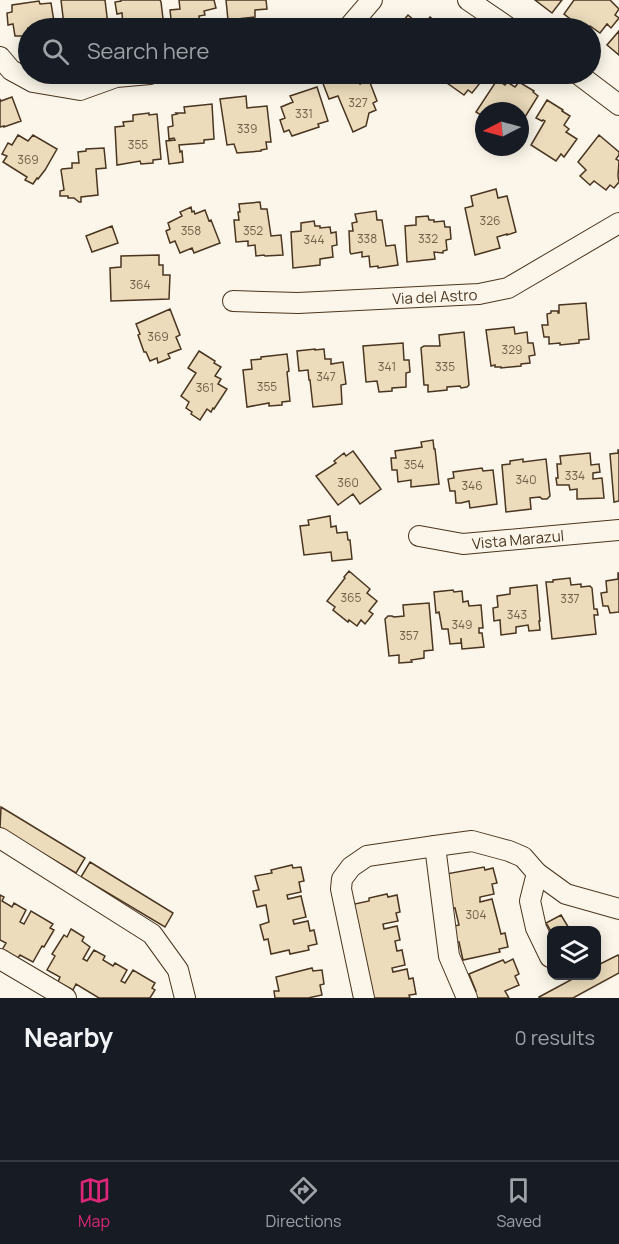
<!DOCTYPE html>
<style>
:root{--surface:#171b24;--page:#20242c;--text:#f1f3f6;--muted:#9ea1a6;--line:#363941;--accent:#db2777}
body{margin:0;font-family:Manrope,sans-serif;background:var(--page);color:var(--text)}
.controls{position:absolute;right:18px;bottom:18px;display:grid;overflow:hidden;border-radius:12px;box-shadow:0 3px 15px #0003}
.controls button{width:54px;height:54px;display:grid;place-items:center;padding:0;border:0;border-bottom:2px solid var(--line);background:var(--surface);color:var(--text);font:30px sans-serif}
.compass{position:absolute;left:475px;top:102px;width:54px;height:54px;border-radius:50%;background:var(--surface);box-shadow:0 3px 15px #0003;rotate:264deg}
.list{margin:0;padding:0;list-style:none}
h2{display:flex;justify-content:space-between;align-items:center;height:78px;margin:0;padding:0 24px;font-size:26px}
h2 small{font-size:20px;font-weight:400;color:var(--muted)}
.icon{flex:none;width:33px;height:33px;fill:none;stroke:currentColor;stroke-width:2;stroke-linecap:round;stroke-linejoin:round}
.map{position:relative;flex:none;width:619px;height:998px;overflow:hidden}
.search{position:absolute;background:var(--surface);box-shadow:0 3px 15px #0003;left:18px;right:18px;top:18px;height:66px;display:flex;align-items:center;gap:15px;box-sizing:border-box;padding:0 21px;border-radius:33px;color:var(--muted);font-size:22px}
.sheet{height:162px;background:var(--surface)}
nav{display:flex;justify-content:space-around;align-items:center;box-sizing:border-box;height:84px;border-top:2px solid var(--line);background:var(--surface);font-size:16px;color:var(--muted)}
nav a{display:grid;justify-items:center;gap:3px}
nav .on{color:var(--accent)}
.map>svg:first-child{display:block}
.building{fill:#ecdcbc;stroke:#4a3520;stroke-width:1.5}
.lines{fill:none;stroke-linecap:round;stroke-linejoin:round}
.minor-casing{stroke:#4a3520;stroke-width:22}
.minor{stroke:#fbf6e9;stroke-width:20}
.labels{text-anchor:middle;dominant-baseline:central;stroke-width:4.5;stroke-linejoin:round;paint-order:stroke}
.number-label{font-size:12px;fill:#725f47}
.street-label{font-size:15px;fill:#4a3520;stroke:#fbf6e9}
</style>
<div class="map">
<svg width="619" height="998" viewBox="0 0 619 998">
<rect width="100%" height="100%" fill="#fbf6e9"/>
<path class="building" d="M61,0h44l3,25 -4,3h-3l-3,-2 -10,1v1h-25l-1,-3h2z
M121,0h39l1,2 3,25 -28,1v-4l-13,1 -1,-12 -5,1 -2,-12 6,-1z
M179,0h35l2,8 -12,3 1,4 -6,1 1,10 -9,1 -1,1h-18l-2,-18 10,-1z
M226,0h40l1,9 -12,1v7l-27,3z
M535,0h27l-10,13z
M574,0h36l9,9 -4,6 4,3 -8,10 -4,-4 -7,9 -10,-7 -2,2h-6l-18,-14z
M39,1l1,3 11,-1 4,25h-27v13l-1,-5h-12l-2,-12 -5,1 -1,-12 5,-1v-7z
M408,15l14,12 8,-10 14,11h-47z
M619,31v24l-12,-10z
M339,74l1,1 8,-1 4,8 6,-2 2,4 9,-4 8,21 -4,2 3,7 -7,3 -3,13 -13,6 -15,-36 -9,3 -7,-18z
M440,74h40l-4,6 4,3 -8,10 -4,-3 -4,5 -24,-17 2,-3z
M497,80l8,5 2,-3 8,5 4,-5 15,9 -1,1 5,4 -18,29v-14h-36v6l-8,-5z
M317,87l11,34 -10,3 1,3 -27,9 -3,-6 -5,2 -4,-12 5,-2 -4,-11 12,-5 -3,-6z
M246,96l1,12 20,-2 4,36h-5l1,7 -6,1v1l-24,2 -3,-9 -7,1 -7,-46z
M12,97l9,24 -17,6v-1l-4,1v-28l1,2z
M547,100l16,10 -1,1 8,5 -6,9 5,4 -3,3 11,7 -13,18 -3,-3 -5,7 -25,-16 14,-24 -2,-1 -1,1 -6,-3z
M212,104l2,35 -10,1v3l-25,2 1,7 2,-1 1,11 -14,2 -3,-23 9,-1 -1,-2 -5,1 -1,-12 5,-1 -1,-11 5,-1 -1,-1h9l-1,-6z
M149,113v2l8,-1 4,45 -8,1v3l-12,1 -1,-3 -23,4 -2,-38 9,-1 -1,-4 10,-1v-6z
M18,135l10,6 5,-6 24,14 -12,21 -7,9 -1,-1 -4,6 -8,-4 2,-3 -24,-15 4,-6 -5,-2 6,-11 4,2z
M599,135l20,17v3l-3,4 3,2 -1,15 1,6 -5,6 -4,-3 -4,5 -12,-9 -4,4 -10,-9 6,-6 -8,-8z
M104,148l2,20 -10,1 2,26 -17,2v5h-2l-5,-4h-6v-2h-8v-5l4,-1 -3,-20 1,-1 10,-1v-5h7l-1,-11 8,-1v-2z
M496,189l2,9 9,-2 9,36 -9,3v-1l-10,3 3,11 -25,7 -10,-47 8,-2 -2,-10z
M260,202l1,7h6l4,27 10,-1 2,20 -18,1 -1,-1 -8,1 -1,-11 -7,1v-5l-12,1 -2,-22h5l-1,-8h2l-1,-8z
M191,207l1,5 2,-1 1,3 10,-4 4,11 2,-1 9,23 -26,10 -2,-5 -12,5 -5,-12 -5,2 -4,-12 4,-2 -2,-6 14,-7 -2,-4z
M376,211l1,9h5l4,26 9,-1 3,20 -20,3v-2l-8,1 -1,-11 -7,1v-5l-11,2 -1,-2 -1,-21h4l-1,-8 5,-1 -2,-8z
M428,216l1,4h5v2l10,-1 1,6h5l1,12 -5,1 1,10 -4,1v2l-9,-1 1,7 -28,3 -2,-36 11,-1v-8z
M314,221l1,5h5v2l10,-1 1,6 5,-1 1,13 -5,1 1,11 -13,2v6l-27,3 -2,-36 10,-1v-8z
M112,226l6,17 -26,9 -6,-16z
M159,255v10h4v10h7l-1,24 -58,2 -1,-33 11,-1v-11z
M586,303l3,36 -10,1v3l-19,2v-2l-11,1v-7h-5l-2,-12h6l-1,-11 4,-1v-2h7v2h1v-8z
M170,309l10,26 -4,2 5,12 -13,5 2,4 -12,5 -1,-5 -7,3 -4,-9h-2l-6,-17 2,-1 -4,-10z
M514,327l1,7 12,-2 1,11h5l2,12 -6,1 1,7 -9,1v2l-20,2v-1h-6v-2l-4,1 -5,-36z
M464,332l5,53 -2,2 -6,1 -1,-2 -13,1v3l-19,2v-7h-4l-3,-37 3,-2h16l-1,-11z
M403,343l1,17h5l1,12 -4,1v14l-14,1v3l-13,1 -2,-11 -11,1 -3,-36z
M315,349v1l9,-1 1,10h6v5l12,-2 3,22 -5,1 1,19 -29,3 -3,-27h-1l-1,-10 -9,1 -2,-20z
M199,351l16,10 -1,2 7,4 -6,9 6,3 -3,5 9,5 -13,20 -1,-1 -2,4 -4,-3 -7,11 -9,-6 1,-2 -6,-4 3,-6 -8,-6 15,-23 -8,-5z
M287,354l2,17 -2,1 3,29 -8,1v3l-13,1v-3l-22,4 -4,-37 9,-1 -1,-9 10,-1v-2z
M433,440l1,9h1l4,35 -28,3v-7l-13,2 -1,-12h-5l-1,-12h5l-1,-7 27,-4 -1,-5z
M618,450h1v51l-5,1 -4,-48 8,-1z
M353,451l28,38 -21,15 -7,-10 -15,11 -22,-29 20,-13 -2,-2 10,-8 2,3z
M590,453l1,12 8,-1 1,8 -7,1v6l9,-1 2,20 -27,1v-10l-7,1 -1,-5h-12l-1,-7h2l-1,-14h4l-1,-8z
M523,459v3l23,-3 4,37 -3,3h-5l-2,-2 -10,1 1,11 -25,3 -4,-47 8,-1v-3z
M482,468l1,3 10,-1 4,34 -27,4 -1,-7 -8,2h-5l-1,-12h-5l-2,-12 6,-1 -1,-6z
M330,516l1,11 5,-1 1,7 10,-1 1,8h2l2,19 -20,2 -1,-9 -27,3 -4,-29 9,-1 -1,-5z
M349,571l21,18 -3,4 10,8 -8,10 4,3 -8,10 -4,-4 -4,6 -8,-6 -1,2 -15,-12 2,-3 -8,-6 18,-23 -1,-1z
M618,573h1v39l-9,1 -2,-7h-5l-2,-13 6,-1 -1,-11 12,-2z
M570,578l1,7 10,-1v3l9,-1 2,2 2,21h3l1,6h-4l2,19 -44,5 -6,-57h7v-2z
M537,585l3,36h-1l1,9 -11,1 -1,-6 -12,2v6l-15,2 -1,-15 -6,1 -1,-13 5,-1 -1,-11 13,-2v-6z
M453,590l1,2 8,-1 1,11 5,-1 1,5 12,-1 2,23h-4v5h3l2,14 -22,2 -1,-11v5l-11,1 -2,-15h-6l-3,-17 -3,1 -2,-21z
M429,603l4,47 -9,1v7l-13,2 1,2 -13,1v-8l-10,1 -4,-37 3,-3h4l2,1 10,-1 -1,-11z
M1,807l84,51 -9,15 -76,-45z
M90,862l83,51 -8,14 -84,-50z
M292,865l1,3 8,-1 3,14 -5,1 2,10 -14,3 1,4 13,-3 5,21 -13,3 1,4 14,-3 2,10 4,-1 3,14 -9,2 1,4 -19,4 -1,-4 -18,4 -3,-15 -4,1 -4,-15 9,-3 -3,-17 -9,2 -4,-16 6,-1 -4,-14 17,-3 -1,-3z
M484,867l1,3 8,-2 4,15 -5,1 2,10 -14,3v5l12,-3 9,35 4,-1 3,14 -9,2 1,3 -37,8 -4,-18 -4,1 -4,-16 8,-2 -4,-17 -7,2 -2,-36z
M387,894l1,3 9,-2 3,17 -4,1 2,8 -15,3 1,5 13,-3 3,14 -5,1 2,10 5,-1 3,15 -13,3 1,4 14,-3 2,10 4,-1 3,16 -7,1 1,3h-41l-19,-93 19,-4v-3z
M0,895l4,2 -2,4 10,6 2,-4 12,7 -6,12 4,2 7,-13 22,13 -3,4 4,2 -10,17 -2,-1 -9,16 -13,-7 -3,4 -15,-9 4,-7 -6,-3z
M561,915l9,15h-18v3l-6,-10z
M71,929l13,8 -2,4 8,6 -7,12 4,2 7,-11 11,6 -2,4 10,6 2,-3 12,7 -6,11 4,2 8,-13 22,13 -3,5 3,2 -5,8h-51l-23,-14 -3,6 -15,-8 2,-5 -13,-7 8,-14 -3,-2 12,-19 3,2z
M618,955l1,2v16l-46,25h-34v-1l39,-21h18v-10z
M513,959l6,15 -4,2 4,9 -14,6 4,7h-36l-2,-5 5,-2 -7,-17 34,-14 2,3z
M312,968l1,3 9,-1 2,14 -4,1 2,10 -14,3h-33l-1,-7h5l-3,-14z"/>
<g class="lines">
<g class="minor-casing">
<g id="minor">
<path d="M468,0l41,28"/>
<path d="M348,28l24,-28"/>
<path d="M0,57l11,13 22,12 47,8 36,-13 34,-3"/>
<path d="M578,74l41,31"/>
<path id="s1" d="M233,301l65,2 181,-9 29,-6 111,-65"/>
<path id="s2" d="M419,536l44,8 156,-14"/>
<path d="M0,838l152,96 26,36 7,28"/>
<path d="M435,846l14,110 18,42"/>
<path d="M537,873l-7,28 6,27 14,29"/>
<path d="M0,959l66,39"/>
<path d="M364,998l-23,-109 1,-10 9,-12 16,-11 68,-10 37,-5 37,10 14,6 14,16 29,21 53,15"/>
</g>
</g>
<use href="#minor" class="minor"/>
</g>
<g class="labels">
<g class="number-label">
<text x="358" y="102">327</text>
<text x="304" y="113">331</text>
<text x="247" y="128">339</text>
<text x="138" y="144">355</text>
<text x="28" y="159">369</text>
<text x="490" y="220">326</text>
<text x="191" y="230">358</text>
<text x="253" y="230">352</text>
<text x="367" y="238">338</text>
<text x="428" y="238">332</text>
<text x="314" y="239">344</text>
<text x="140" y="284">364</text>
<text x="158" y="336">369</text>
<text x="512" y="349">329</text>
<text x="387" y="366">341</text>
<text x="445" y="366">335</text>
<text x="326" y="376">347</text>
<text x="267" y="386">355</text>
<text x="205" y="387">361</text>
<text x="414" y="464">354</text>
<text x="575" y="475">334</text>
<text x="526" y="479">340</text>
<text x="348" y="482">360</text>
<text x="472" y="485">346</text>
<text x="351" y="597">365</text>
<text x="570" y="598">337</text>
<text x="517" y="614">343</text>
<text x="462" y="624">349</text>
<text x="409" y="635">357</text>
<text x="476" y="914">304</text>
</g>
<g class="street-label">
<text stroke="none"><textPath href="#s1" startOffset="202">Via del Astro</textPath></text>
<text stroke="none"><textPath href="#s2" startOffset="100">Vista Marazul</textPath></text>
</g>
</g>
</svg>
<div class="controls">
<button><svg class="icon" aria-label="layers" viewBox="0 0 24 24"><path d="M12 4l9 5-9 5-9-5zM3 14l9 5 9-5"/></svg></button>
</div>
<svg class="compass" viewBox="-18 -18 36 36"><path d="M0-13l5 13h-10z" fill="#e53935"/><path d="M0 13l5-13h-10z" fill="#9ea1a6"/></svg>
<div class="search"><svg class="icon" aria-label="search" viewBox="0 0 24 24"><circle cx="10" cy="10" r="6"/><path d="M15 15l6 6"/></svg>Search here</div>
</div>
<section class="sheet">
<h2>Nearby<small>0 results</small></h2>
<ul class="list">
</ul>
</section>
<nav>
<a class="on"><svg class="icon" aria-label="map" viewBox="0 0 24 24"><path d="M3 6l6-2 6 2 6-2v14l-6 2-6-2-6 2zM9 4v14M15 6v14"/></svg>Map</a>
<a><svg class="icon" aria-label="directions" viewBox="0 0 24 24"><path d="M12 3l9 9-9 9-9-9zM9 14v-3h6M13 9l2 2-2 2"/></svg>Directions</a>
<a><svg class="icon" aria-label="saved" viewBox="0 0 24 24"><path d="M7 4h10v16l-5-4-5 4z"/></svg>Saved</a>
</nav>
